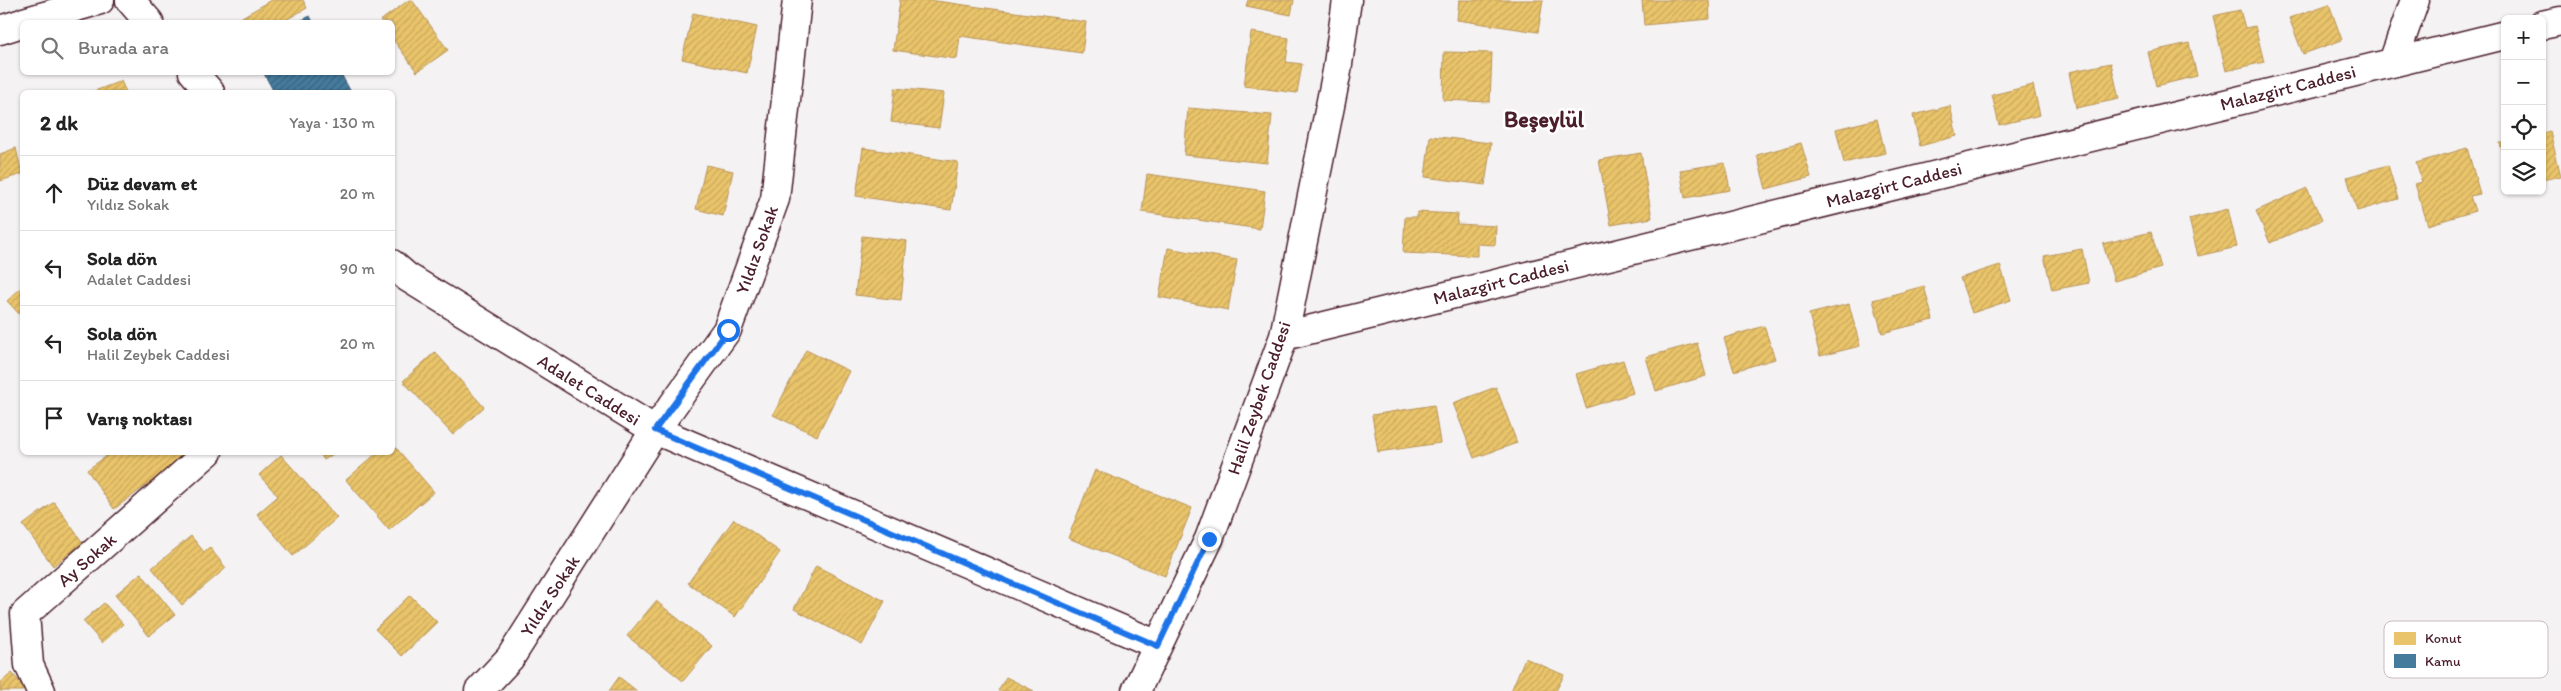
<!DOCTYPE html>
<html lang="tr">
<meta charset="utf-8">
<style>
:root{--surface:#fff;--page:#f2f2f2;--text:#222;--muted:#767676;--line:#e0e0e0}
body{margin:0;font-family:Itim,sans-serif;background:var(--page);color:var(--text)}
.controls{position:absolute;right:15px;top:15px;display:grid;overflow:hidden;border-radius:8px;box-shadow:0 1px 4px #0004}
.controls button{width:45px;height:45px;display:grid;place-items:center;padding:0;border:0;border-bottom:1px solid var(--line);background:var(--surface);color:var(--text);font:25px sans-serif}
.stop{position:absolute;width:15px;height:15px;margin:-11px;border:4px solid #1a73e8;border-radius:50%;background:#fff}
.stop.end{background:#1a73e8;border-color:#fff;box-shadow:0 1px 5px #0008}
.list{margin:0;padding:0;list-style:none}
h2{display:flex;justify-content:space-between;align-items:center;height:65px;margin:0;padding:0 20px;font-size:21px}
h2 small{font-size:16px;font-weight:400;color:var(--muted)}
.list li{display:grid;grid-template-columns:32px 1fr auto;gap:15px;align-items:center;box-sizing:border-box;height:75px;padding:0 20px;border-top:1px solid var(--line)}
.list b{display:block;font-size:19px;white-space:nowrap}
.list p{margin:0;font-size:16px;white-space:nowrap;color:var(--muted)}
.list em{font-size:16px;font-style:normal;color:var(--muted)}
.icon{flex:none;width:28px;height:28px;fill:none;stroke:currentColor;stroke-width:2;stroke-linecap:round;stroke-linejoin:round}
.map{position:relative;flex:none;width:2561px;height:691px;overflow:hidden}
.search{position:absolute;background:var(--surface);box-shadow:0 1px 4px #0004;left:20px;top:20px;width:375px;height:55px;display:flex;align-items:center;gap:12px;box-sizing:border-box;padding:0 18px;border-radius:8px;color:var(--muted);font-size:19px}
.panel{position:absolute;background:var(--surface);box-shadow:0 1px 4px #0004;left:20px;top:90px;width:375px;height:365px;border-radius:8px}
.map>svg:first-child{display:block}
.homes{fill:url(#homes-hatch);stroke:#b99257}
.public{fill:url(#public-hatch);stroke:#465f7b}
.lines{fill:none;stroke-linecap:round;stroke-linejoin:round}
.minor-casing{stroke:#4a1f2b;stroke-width:31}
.minor{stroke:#fff;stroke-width:28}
.route{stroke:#1a73e8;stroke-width:6}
.labels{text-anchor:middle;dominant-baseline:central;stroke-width:5;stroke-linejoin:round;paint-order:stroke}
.street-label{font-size:18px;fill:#4a1f2b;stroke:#fff}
.district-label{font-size:22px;font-weight:bold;fill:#4a1f2b;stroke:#fff}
.key{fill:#fff;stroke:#c9bcbf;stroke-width:1}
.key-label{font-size:14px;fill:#4a1f2b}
</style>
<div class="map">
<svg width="2561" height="691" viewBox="0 0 2561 691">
<defs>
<pattern id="homes-hatch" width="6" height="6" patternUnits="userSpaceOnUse" patternTransform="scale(1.25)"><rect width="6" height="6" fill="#e9c46a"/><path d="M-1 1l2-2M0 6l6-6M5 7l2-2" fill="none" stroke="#c9a85c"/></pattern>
<pattern id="public-hatch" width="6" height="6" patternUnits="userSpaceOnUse" patternTransform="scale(1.25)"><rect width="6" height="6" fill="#457b9d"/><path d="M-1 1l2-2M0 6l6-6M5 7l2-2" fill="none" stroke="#3c6480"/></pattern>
</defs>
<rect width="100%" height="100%" fill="#f4f2f2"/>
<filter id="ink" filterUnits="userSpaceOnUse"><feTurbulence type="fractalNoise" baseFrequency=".02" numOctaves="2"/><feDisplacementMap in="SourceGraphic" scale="10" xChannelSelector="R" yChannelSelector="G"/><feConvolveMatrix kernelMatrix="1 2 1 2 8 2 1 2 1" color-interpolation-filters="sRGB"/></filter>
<g filter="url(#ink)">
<path class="homes" d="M272,0h31l4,8 -25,14h-37l-3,-5z
M409,0h3l36,50 -31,22 -25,-34v-16l-12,-1z
M900,0h29l157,22 -4,31 -122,-17 -3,23 -64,-9z
M1248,0h46l-3,15 -45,-9z
M1459,0h84l-5,32 -81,-12z
M1642,0h67l1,19 -66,6z
M2329,4l13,36 -39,14 -14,-36z
M2240,10l5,18 10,-2 9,36 -38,9 -13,-55z
M693,13l64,14 -10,46 -65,-14z
M1251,32l38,6 -3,24 16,2 -5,29 -53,-7z
M2189,43l8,33 -41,10 -8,-34z
M1444,52l48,1 -2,49 -47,-2z
M2111,63l8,36 -43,9 -7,-36z
M121,81l5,11h-34z
M2033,85l7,30 -41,10 -7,-30z
M895,88l49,5 -5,35 -48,-6z
M1950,106l7,30 -37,10 -7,-31z
M1188,108l84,7 -5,48 -83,-8z
M1877,119l8,34 -41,10 -8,-34z
M2550,132l11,44 -19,4v-46z
M1430,136l61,7 -6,42 -60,-8z
M1801,143l10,34 -45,12 -9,-34z
M2500,143h5v18z
M16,148l6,26 -22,7v-27z
M863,148l95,14 -7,48 -95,-14z
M2467,148l13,46 -10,2 5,15 -47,14 -13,-41 7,-2 -6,-19z
M1641,153l11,65 -41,7 -12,-65z
M1725,163l5,27 -45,8 -5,-28z
M706,165l27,6 -10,45 -27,-7z
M2388,165l10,34 -41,12 -10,-34z
M1147,174l118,17 -5,38 -118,-17z
M2307,188l15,32 -52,23 -14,-32z
M2228,209l9,38 -39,9 -9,-37z
M1417,212l41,2 -1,10 39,2 -1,19 -18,-1v12l-74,-3 2,-36h12z
M2151,232l10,36 -47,13 -11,-37z
M862,236l45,5 -6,59 -46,-5z
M1168,248l69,12 -9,50 -69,-13z
M2082,249l7,34 -37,7 -8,-34z
M2000,265l11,35 -39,13 -12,-35z
M1924,286l9,34 -51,13 -9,-33z
M22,287v30l-15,-16z
M1849,304l11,42 -40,10 -11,-42z
M1764,326l11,33 -41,12 -10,-33z
M1697,343l9,33 -50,15 -10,-34z
M806,350l43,21 -32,65 -44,-21z
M435,352l49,55 -31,28 -50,-54z
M1623,360l10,33 -47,15 -10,-34z
M1496,387l21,56 -43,15 -21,-55z
M1434,405l6,38 -62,9 -6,-37z
M392,443l42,49 -45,38 -43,-50 32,-28h14z
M112,452h80l-78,57 -27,-39z
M319,452h17l-12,8z
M281,455l56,63 -44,38 -36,-42 21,-18 -19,-21z
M1095,470l97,38 -27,68 -97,-38z
M54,502l29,41 -30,23 -30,-41z
M734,519l46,33 -45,65 -47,-34z
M191,536l13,16 6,-4 16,20 -44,37 -30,-37z
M816,566l69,35 -23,44 -68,-36z
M141,573l34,42 -26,21 -34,-41z
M410,595l27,27 -35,34 -27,-27z
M656,601l56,45 -29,35 -56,-45z
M104,603l19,21 -21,19 -19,-22z
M1525,658l39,17 -8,16h-45z
M12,673l15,18h-27v-8z
M619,677l18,14h-28z
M1006,677l28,14h-36z"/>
<path class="public" d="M310,16l3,6h-15z
M263,72h77l11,20h-77z"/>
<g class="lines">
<g class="minor-casing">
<path id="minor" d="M130,0l19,22
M24,22l76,-22
M2542,25l19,-4
M0,30l22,-7
M2393,62l22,-62
M193,72l17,20
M392,264l15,13 248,153 503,215
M1284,336l1221,-301
M41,691l-12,-26 -4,-51 183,-162
M479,691l31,-33 145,-228 72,-100 48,-131 22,-199
M1136,691l73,-152 75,-203 53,-265 10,-71"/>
</g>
<use href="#minor" class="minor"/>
</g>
</g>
<g class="lines" filter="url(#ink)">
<path class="route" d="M728,330l-73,100 503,216 51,-107"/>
</g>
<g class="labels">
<g class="street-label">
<text transform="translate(2288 88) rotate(-14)">Malazgirt Caddesi</text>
<text transform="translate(1894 185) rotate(-14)">Malazgirt Caddesi</text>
<text transform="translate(757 250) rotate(-70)">Yıldız Sokak</text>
<text transform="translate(1501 282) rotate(-14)">Malazgirt Caddesi</text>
<text transform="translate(589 390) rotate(32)">Adalet Caddesi</text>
<text transform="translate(1259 398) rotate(-71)">Halil Zeybek Caddesi</text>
<text transform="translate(87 560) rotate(-41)">Ay Sokak</text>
<text transform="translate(550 596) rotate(-57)">Yıldız Sokak</text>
</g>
<g class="district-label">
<text x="1544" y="119">Beşeylül</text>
</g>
</g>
<rect x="2384" y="621" width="164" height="57" rx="8" class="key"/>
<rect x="2394" y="632" width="22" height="13" fill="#e9c46a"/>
<rect x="2394" y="654" width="22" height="14" fill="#457b9d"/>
<g class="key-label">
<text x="2425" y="643">Konut</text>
<text x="2425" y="666">Kamu</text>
</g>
</svg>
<div class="controls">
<button>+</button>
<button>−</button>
<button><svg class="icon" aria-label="locate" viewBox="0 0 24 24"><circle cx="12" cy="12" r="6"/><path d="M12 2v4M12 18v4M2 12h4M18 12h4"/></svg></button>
<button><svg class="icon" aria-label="layers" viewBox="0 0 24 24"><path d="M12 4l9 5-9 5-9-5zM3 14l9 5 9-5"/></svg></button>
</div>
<div class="stop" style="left:728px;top:330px"></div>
<div class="stop end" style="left:1209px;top:539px"></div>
<div class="search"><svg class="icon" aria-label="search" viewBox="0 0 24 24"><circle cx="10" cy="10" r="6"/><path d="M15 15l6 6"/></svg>Burada ara</div>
<section class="panel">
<h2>2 dk<small>Yaya · 130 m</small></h2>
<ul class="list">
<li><svg class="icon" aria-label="ahead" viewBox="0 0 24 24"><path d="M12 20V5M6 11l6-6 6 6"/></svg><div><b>Düz devam et</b><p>Yıldız Sokak</p></div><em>20 m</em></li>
<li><svg class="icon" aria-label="left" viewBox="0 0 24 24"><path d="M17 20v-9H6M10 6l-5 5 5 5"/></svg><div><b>Sola dön</b><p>Adalet Caddesi</p></div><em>90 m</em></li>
<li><svg class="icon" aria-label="left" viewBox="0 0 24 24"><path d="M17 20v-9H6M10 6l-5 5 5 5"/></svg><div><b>Sola dön</b><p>Halil Zeybek Caddesi</p></div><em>20 m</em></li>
<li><svg class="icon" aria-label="arrive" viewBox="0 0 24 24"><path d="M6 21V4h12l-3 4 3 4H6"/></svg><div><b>Varış noktası</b></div></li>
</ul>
</section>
</div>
